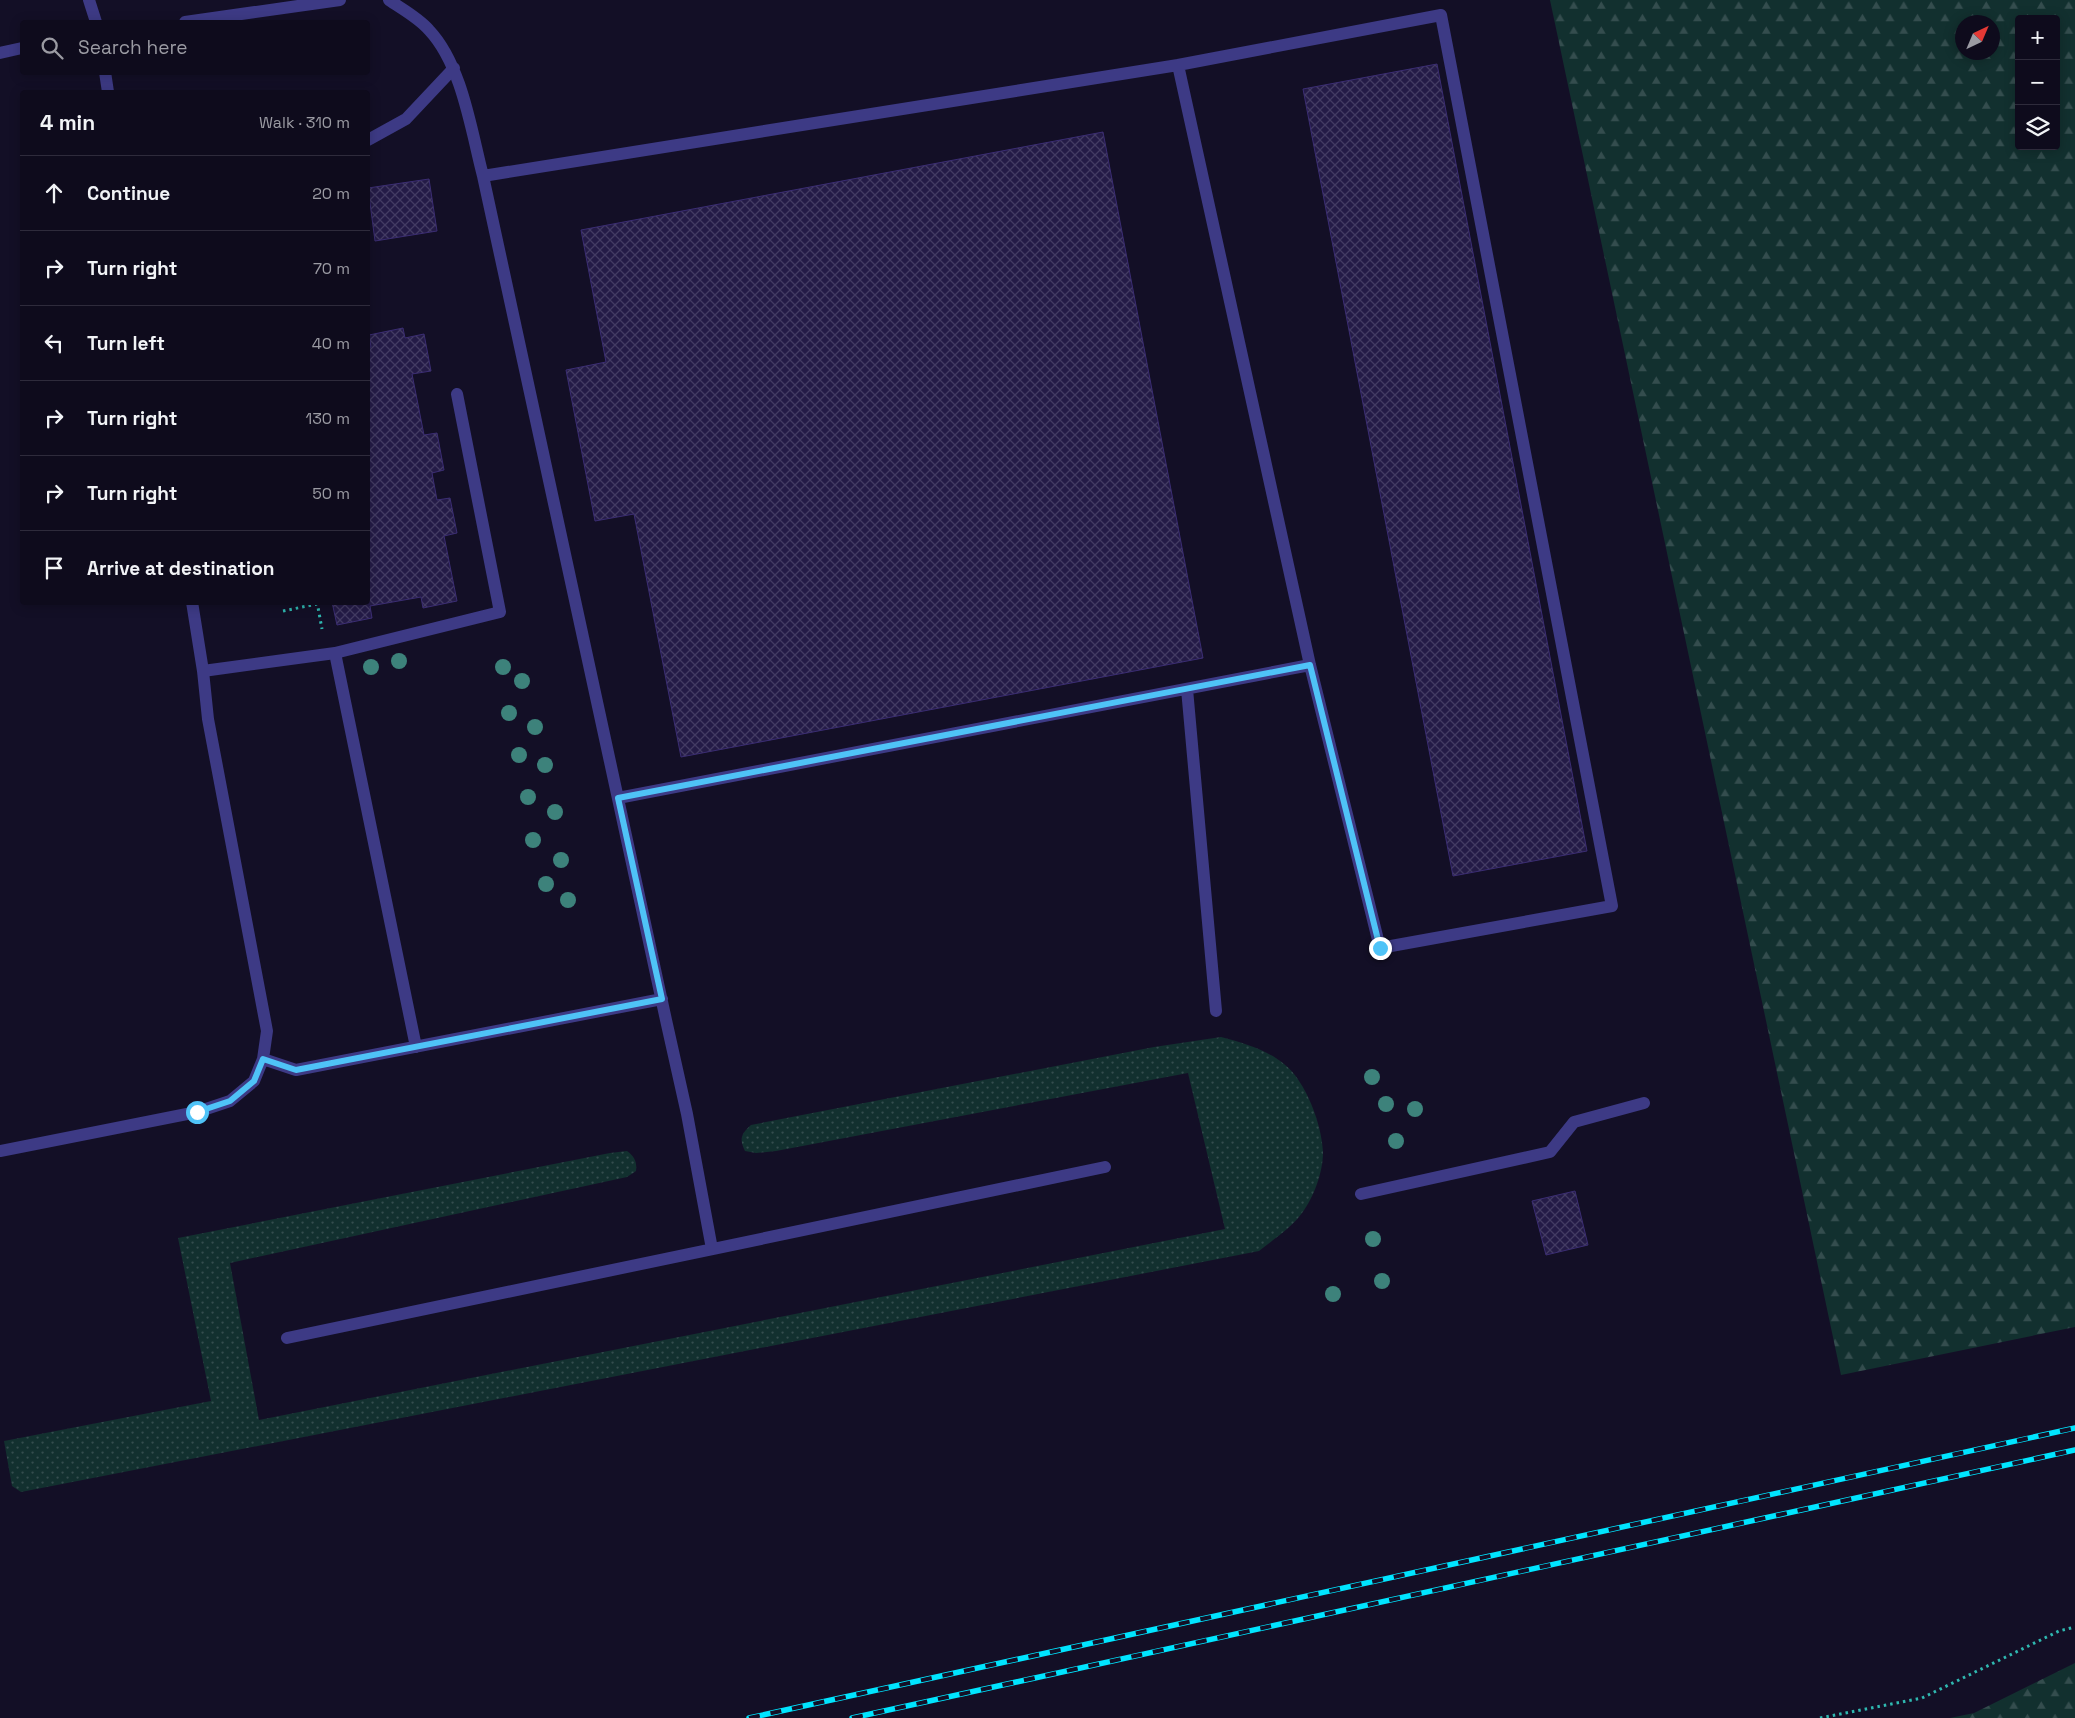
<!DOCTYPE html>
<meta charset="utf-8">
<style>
:root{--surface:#0e0b1c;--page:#1c1929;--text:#f1f3f6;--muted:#9b9ba3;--line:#2e2b3b}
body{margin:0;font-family:"Space Grotesk",sans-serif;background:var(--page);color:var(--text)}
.controls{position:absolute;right:15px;top:15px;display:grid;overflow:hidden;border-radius:5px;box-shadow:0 2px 12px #0003}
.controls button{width:45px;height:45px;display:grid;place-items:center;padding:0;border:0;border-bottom:1px solid var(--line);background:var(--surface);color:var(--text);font:25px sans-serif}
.compass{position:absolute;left:1955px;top:15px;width:45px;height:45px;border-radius:50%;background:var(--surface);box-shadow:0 2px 12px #0003;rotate:44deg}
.stop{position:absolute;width:15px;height:15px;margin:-11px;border:4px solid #4fc3f7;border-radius:50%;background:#fff}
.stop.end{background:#4fc3f7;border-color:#fff;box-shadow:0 1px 5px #0008}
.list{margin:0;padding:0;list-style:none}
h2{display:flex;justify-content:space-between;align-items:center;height:65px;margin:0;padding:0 20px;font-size:21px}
h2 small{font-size:16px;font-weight:400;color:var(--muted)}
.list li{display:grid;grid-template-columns:32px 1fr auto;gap:15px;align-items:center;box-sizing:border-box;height:75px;padding:0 20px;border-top:1px solid var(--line)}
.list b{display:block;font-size:19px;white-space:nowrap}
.list em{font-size:16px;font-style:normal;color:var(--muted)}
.icon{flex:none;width:28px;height:28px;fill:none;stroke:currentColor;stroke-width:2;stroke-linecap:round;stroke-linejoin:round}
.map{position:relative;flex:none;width:2075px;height:1718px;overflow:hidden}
.search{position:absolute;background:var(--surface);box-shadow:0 2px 12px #0003;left:20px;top:20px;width:350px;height:55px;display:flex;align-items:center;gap:12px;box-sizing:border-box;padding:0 18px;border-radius:5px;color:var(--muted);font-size:19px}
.panel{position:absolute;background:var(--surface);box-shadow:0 2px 12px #0003;left:20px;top:90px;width:350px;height:515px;border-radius:5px}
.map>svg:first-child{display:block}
.grass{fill:url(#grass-dots)}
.forest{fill:url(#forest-firs);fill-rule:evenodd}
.building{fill:url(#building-cross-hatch);stroke:#3b2d73}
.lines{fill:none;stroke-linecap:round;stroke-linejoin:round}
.path{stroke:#2fb8b0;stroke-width:3;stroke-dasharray:2.5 4;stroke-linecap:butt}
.service{stroke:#3d3a85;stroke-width:12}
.minor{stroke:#3d3a85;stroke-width:12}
.rail-casing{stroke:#00e5ff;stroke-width:5.5}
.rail{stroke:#130f26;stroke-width:4;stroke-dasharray:11;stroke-linecap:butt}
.tree{fill:#3d827b}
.route{stroke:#4fc3f7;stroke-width:6}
</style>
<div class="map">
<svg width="2075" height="1718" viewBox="0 0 2075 1718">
<defs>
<pattern id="grass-dots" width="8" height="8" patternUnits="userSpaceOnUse" patternTransform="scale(1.25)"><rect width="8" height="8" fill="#12302f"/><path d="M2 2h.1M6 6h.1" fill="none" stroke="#344d4e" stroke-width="1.8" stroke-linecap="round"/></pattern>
<pattern id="forest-firs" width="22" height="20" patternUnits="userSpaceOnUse" patternTransform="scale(1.25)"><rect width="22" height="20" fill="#12302f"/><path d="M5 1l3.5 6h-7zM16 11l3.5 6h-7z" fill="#344d4e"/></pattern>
<pattern id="building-cross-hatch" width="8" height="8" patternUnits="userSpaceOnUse" patternTransform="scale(1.25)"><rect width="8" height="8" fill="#241b47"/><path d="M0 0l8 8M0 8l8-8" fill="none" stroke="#433b63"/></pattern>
</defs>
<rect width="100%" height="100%" fill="#130f26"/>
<path class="grass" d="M1221,1037c22,6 45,12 63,27 22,17 38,61 39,88 0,20 -9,45 -21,61 -11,15 -28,26 -43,38l-1238,241 -9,-6 -8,-45 207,-40 -33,-163 432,-85 17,-2c8,6 10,11 9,20l-9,6 -397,86 29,157 966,-191 -37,-156 -412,78 -20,2 -11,-2c-6,-12 -4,-17 6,-26l403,-78z"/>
<path class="forest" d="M1550,0h525v1327l-234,48zM2019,19h37v127h-37zM1962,22h30v30h-30z
M2075,1663v55h-125l24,-5z"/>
<path class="building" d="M1437,64l150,787 -134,25 -150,-787z
M1103,132l100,526 -522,99 -47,-243 -39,7 -29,-151 40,-8 -25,-132z
M429,179l8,52 -62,10 -7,-53z
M403,328l2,10 19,-4 7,37 -19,3 12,61 13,-2 7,37 -12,3 5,27 13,-2 7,35 -13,3 13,65 -34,7 -2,-11 -51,9 2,12 -35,7 -5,-23h36v-254l3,-1 -2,-12z
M1575,1191l13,54 -42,10 -14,-54z"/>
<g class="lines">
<path class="path" d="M317,602l5,27
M283,611l34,-7
M1820,1718l102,-20 137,-67 16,-4"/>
<path class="service" d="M389,0c13,9 30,18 40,30 33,35 42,100 54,146l183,844 21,94 25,135
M185,22l155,-22
M0,53l22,-5
M105,72l3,20
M368,140l38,-21 48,-51
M483,176l695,-111 132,600 70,283 232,-42 -171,-891 -263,50
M335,653l165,-41 -43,-218
M203,671l132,-18 81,394
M1187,689l29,322
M618,798l692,-133
M263,1059l33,11 366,-71
M0,1151l197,-39 33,-11 24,-20 9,-22 4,-28 -59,-312 -5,-48 -11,-69
M1361,1194l189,-42 24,-30 70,-19
M287,1338l818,-171"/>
<path class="minor" d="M89,0l7,22"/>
<g class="rail-casing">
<path id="rail" d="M749,1718l1326,-290
M852,1718l1223,-268"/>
</g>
<use href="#rail" class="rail"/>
</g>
<g class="tree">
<circle cx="399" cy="661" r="8"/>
<circle cx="371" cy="667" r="8"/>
<circle cx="503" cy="667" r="8"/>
<circle cx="522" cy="681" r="8"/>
<circle cx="509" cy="713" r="8"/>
<circle cx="535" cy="727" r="8"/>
<circle cx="519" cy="755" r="8"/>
<circle cx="545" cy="765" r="8"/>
<circle cx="528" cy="797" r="8"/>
<circle cx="555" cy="812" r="8"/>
<circle cx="533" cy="840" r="8"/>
<circle cx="561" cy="860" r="8"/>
<circle cx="546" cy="884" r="8"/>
<circle cx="568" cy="900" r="8"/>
<circle cx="1372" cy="1077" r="8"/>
<circle cx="1386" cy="1104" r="8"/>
<circle cx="1415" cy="1109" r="8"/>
<circle cx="1396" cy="1141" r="8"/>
<circle cx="1373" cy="1239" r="8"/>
<circle cx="1382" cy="1281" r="8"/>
<circle cx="1333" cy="1294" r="8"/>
</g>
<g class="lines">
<path class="route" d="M197,1112l33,-11 24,-20 9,-22 33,11 366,-71 -44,-201 692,-133 70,283"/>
</g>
</svg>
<div class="controls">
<button>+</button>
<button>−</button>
<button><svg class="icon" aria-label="layers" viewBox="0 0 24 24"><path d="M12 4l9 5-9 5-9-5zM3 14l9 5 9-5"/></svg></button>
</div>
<svg class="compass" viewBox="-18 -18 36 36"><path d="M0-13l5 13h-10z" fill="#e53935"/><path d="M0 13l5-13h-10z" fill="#9b9ba3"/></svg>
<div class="stop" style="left:197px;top:1112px"></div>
<div class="stop end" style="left:1380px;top:948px"></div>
<div class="search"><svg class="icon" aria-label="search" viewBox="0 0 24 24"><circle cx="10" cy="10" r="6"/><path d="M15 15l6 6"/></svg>Search here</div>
<section class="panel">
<h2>4 min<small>Walk · 310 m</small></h2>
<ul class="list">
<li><svg class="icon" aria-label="ahead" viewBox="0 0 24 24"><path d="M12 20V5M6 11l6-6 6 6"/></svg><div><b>Continue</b></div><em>20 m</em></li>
<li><svg class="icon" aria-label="right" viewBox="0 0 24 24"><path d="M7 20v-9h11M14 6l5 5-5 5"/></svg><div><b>Turn right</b></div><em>70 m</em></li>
<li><svg class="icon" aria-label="left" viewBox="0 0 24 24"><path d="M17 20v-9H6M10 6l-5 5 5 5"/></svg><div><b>Turn left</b></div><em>40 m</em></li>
<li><svg class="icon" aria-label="right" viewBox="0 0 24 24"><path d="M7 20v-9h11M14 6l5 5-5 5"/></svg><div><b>Turn right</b></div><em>130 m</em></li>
<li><svg class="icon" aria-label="right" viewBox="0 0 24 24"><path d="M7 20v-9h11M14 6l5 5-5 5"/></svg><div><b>Turn right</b></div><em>50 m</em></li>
<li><svg class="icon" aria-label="arrive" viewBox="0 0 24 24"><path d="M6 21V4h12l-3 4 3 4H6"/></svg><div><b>Arrive at destination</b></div></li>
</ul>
</section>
</div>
